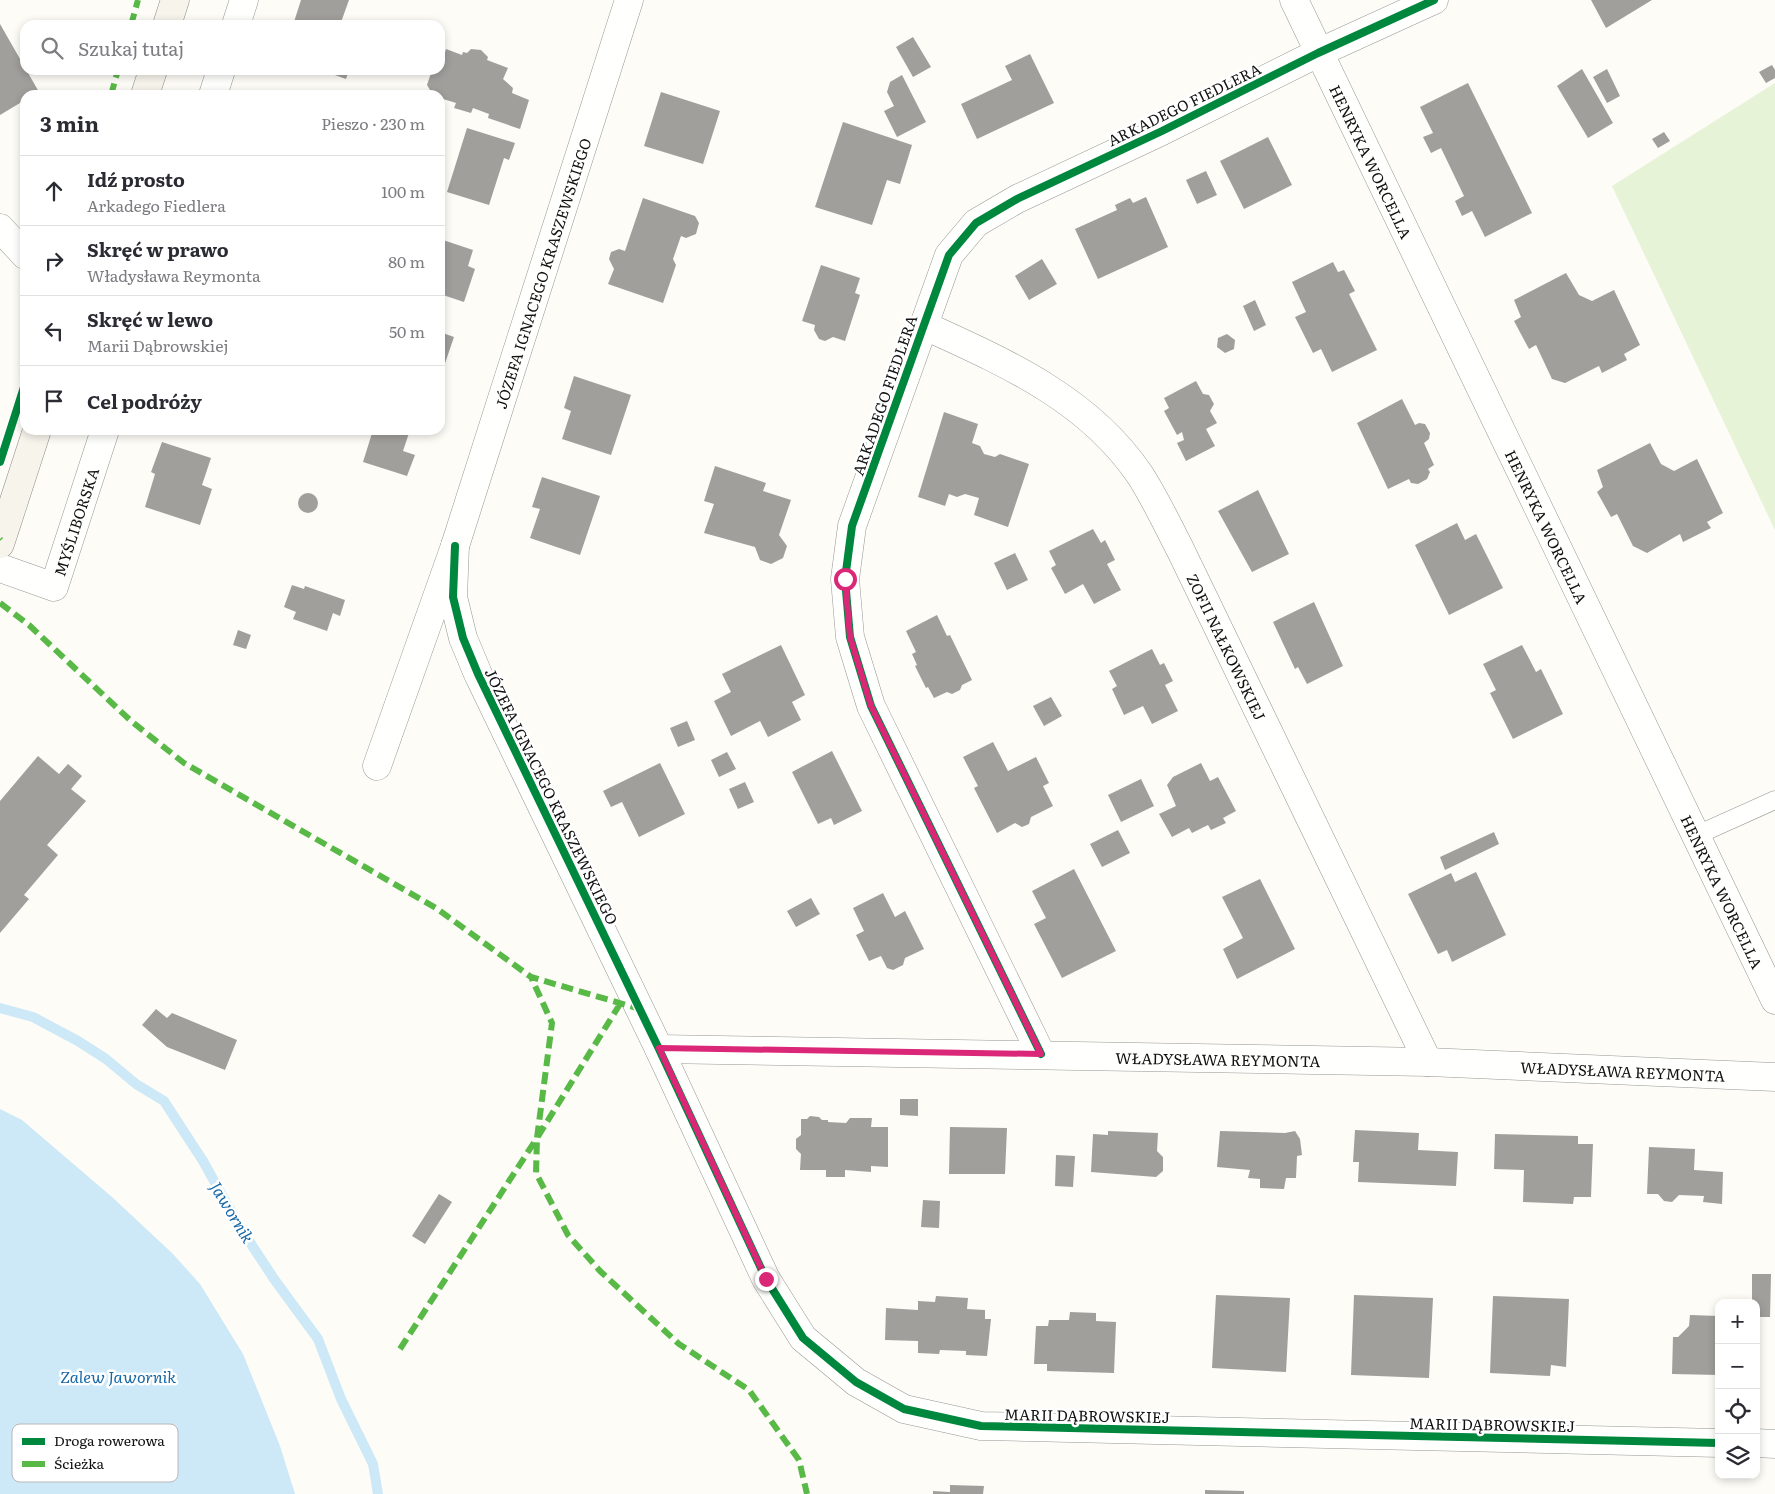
<!DOCTYPE html>
<html lang="pl">
<meta charset="utf-8">
<style>
:root{--surface:#fff;--page:#f7f7f7;--text:#2b2b33;--muted:#7c7c81;--line:#e1e1e2}
body{margin:0;font-family:Literata,serif;background:var(--page);color:var(--text)}
.controls{position:absolute;right:15px;bottom:15px;display:grid;overflow:hidden;border-radius:10px;box-shadow:0 2px 8px #0003}
.controls button{width:45px;height:45px;display:grid;place-items:center;padding:0;border:0;border-bottom:1px solid var(--line);background:var(--surface);color:var(--text);font:25px sans-serif}
.stop{position:absolute;width:15px;height:15px;margin:-11px;border:4px solid #db2777;border-radius:50%;background:#fff}
.stop.end{background:#db2777;border-color:#fff;box-shadow:0 1px 5px #0008}
.list{margin:0;padding:0;list-style:none}
h2{display:flex;justify-content:space-between;align-items:center;height:65px;margin:0;padding:0 20px;font-size:21px}
h2 small{font-size:16px;font-weight:400;color:var(--muted)}
.list li{display:grid;grid-template-columns:32px 1fr auto;gap:15px;align-items:center;box-sizing:border-box;height:70px;padding:0 20px;border-top:1px solid var(--line)}
.list b{display:block;font-size:19px;white-space:nowrap}
.list p{margin:0;font-size:16px;white-space:nowrap;color:var(--muted)}
.list em{font-size:16px;font-style:normal;color:var(--muted)}
.icon{flex:none;width:28px;height:28px;fill:none;stroke:currentColor;stroke-width:2;stroke-linecap:round;stroke-linejoin:round}
.map{position:relative;flex:none;width:1775px;height:1494px;overflow:hidden}
.search{position:absolute;background:var(--surface);box-shadow:0 2px 8px #0003;left:20px;top:20px;width:425px;height:55px;display:flex;align-items:center;gap:12px;box-sizing:border-box;padding:0 18px;border-radius:15px;color:var(--muted);font-size:19px}
.panel{position:absolute;background:var(--surface);box-shadow:0 2px 8px #0003;left:20px;top:90px;width:425px;height:345px;border-radius:15px}
.map>svg:first-child{display:block}
.green{fill:#e7f3d7}
.water{fill:#cde8f7}
.lines{fill:none;stroke-linecap:round;stroke-linejoin:round}
.stream{stroke:#cde8f7;stroke-width:10}
.building{fill:#a19f9c}
.lane-casing{stroke:#979795;stroke-width:19}
.street-casing{stroke:#979795;stroke-width:29}
.secondary-casing{stroke:#8e8d8b;stroke-width:29}
.lane{stroke:#fffffe;stroke-width:18}
.street{stroke:#fffffe;stroke-width:28}
.secondary{stroke:#f6f4eb;stroke-width:28}
.quiet{stroke:#58b947;stroke-width:6;stroke-dasharray:12 6;stroke-linecap:butt}
.cycleway-casing{stroke:#fff;stroke-width:11}
.cycleway{stroke:#00873e;stroke-width:8}
.route{stroke:#db2777;stroke-width:6}
.labels{text-anchor:middle;dominant-baseline:central;stroke-width:5;stroke-linejoin:round;paint-order:stroke}
.street-label{font-size:15px;fill:#111;stroke:#fff}
.water-label{font-size:16px;font-style:italic;fill:#1768a6;stroke:#fff}
.key{fill:#fff;stroke:#b8b8b8;stroke-width:1}
.key-label{font-size:14px;fill:#111}
</style>
<div class="map">
<svg width="1775" height="1494" viewBox="0 0 1775 1494">
<rect width="100%" height="100%" fill="#fdfcf7"/>
<path class="green" d="M1775,83v447l-163,-344z"/>
<path class="water" d="M0,1109l22,11 90,77 60,56 28,31 43,70 37,92 15,48h-295z"/>
<g class="lines">
<path class="stream" d="M0,1008l33,9 45,24 28,18 30,25 28,17 39,60 35,63 36,55 44,60 23,60 32,65 5,30"/>
</g>
<path class="building" d="M301,0h48l-9,25h-47z
M1591,0h61l-46,28z
M0,24l39,68 -5,3h-9v5l-25,15z
M913,37l18,30 -18,10 -17,-30z
M446,49l16,6 1,-3 4,1 4,-4 10,1 7,7 -1,3 21,8 -5,11 10,9 -1,5 17,7 -9,29 -32,-11 1,-4 -16,-6 -2,5 -17,-5 2,-5 -16,-5v-3h-7l-6,-10 5,-15h8z
M1030,54l24,49 -77,36 -16,-35 51,-24 -7,-14z
M1772,65l3,5v8l-9,5 -7,-11z
M1582,69l31,54 -25,15 -31,-52z
M1607,69l13,27 -13,7 -14,-26z
M321,70h28l-3,9z
M902,75l24,47 -29,15 -13,-26 10,-5 -7,-14 3,-10z
M1468,83l64,130 -47,24 -13,-26 -10,5 -7,-15 9,-5 -23,-48 -10,5 -8,-16 10,-4 -13,-26z
M661,92l59,19 -17,53 -59,-18z
M843,122l69,23 -12,39 -13,-4 -15,45 -57,-18z
M467,128l48,15 -6,17 -5,-2 -15,47 -42,-13z
M1664,132l6,9 -12,7 -6,-9z
M1268,137l24,48 -48,24 -24,-48z
M1206,171l11,24 -20,9 -11,-24z
M1146,197l22,50 -70,32 -23,-50 42,-19 -2,-5 15,-7 3,5z
M643,198l52,18 4,7 -3,11 -10,4 -5,-2 -8,23 3,6 -13,38 -55,-19 6,-15 -5,-10 2,-7 8,-3 6,2z
M440,234l4,2 -1,4 30,10 -5,16 7,3 -11,33 -24,-8z
M1042,259l15,25 -28,16 -14,-24z
M1333,262l5,10 6,-2 11,21 -6,3 28,56 -45,22 -11,-23 -8,4 -18,-36 11,-5 -14,-30z
M821,265l39,13 -5,15 5,2 -15,46 -12,-4 -8,4 -6,-2 -5,-9 1,-5 -13,-4z
M1566,273l13,22 13,6 22,-11 26,55 -16,9 3,6 -25,13 -3,-7 -34,17 -13,-4 -16,-34 -7,4 -15,-28 7,-4 -7,-17z
M1255,300l11,25 -12,6 -11,-25z
M440,332l14,5 -14,41z
M1227,334l8,6 -1,9 -9,4 -8,-6 1,-9z
M574,376l57,19 -20,60 -49,-16 9,-28 -7,-3z
M1196,381l7,13 6,1 5,9 -4,7 7,12 -11,6 9,17 -29,15 -9,-18 7,-3 -2,-8 -5,3 -13,-24 5,-3 -5,-10z
M1402,399l13,26 4,-2 6,1 5,9 -1,6 -5,4 10,22 -6,4 2,3 -3,7 -9,5 -7,-1 -2,-4 -21,10 -31,-66z
M944,412l34,12 -6,19 8,3 4,8 11,3 5,-3 29,10 -21,63 -34,-12 5,-17 -14,-4 -8,3 -8,-3 -4,12 -27,-9z
M373,430h37l-7,21 12,4 -8,21 -44,-14z
M162,442l49,16 -9,27 10,4 -12,36 -55,-18 10,-33 -4,-2z
M1650,443l11,21 13,7 23,-12 26,54 -16,9 4,6 -28,14 -3,-8 -33,19 -14,-7 -16,-32 -6,3 -14,-25 6,-5 -6,-17z
M715,466l51,17 -3,8 28,9 -12,35 8,11 -4,12 -12,6 -11,-4 -5,-13 -51,-14 10,-29 -10,-3z
M542,477l58,19 -20,59 -50,-17 10,-29 -8,-2z
M1258,490l31,64 -37,18 -34,-61z
M298 503a10 10 0 1 1 20 0a10 10 0 1 1-20 0Z
M1457,523l8,17 11,-6 27,54 -54,27 -34,-70z
M1093,529l8,14 4,-3 10,20 -8,4 14,26 -27,14 -11,-20 -18,10 -14,-26 5,-3 -7,-14z
M1015,553l13,27 -21,10 -13,-27z
M292,585l12,4 1,-3 40,14 -5,16 -7,-3 -6,18 -34,-12 3,-7 -12,-5z
M1314,602l29,64 -36,18 -9,-17 -3,2 -22,-47z
M937,615l10,21 3,-1 22,45 -10,5 -2,5 -8,4 -5,-2 -13,6 -6,-11 -2,1 -11,-22 2,-1 -5,-11 4,-2 -10,-21z
M238,630l13,5 -5,14 -13,-4z
M781,645l24,50 -13,7 9,18 -33,17 -8,-16 -29,15 -17,-35 17,-9 -9,-18z
M1522,645l14,27 5,-3 22,45 -50,25 -23,-46 6,-3 -13,-26z
M1152,649l8,16 4,-2 9,18 -8,4 13,26 -26,13 -9,-18 -19,9 -12,-26 5,-3 -8,-15z
M1051,697l11,19 -18,10 -11,-20z
M687,721l8,19 -17,7 -8,-19z
M993,742l15,29 28,-14 13,26 -6,3 10,20 -22,11 -2,7 -7,3 -7,-4 -18,10 -23,-45 4,-2 -15,-29z
M832,751l30,60 -28,14 -3,-7 -13,6 -26,-52z
M727,752l9,17 -17,8 -8,-17z
M38,756l21,18 9,-10 14,12 -11,13 15,12 -39,44 11,10 -34,40 5,4 -29,34v-132z
M660,763l25,51 -46,23 -17,-35 -11,5 -8,-16z
M1201,763l9,18 8,-4 18,34 -13,7 3,5 -15,7 -3,-5 -16,8 -3,-5 -17,9 -13,-23 17,-8 -9,-21 6,-8z
M1141,779l13,27 -33,16 -13,-27z
M745,782l9,20 -16,7 -9,-20z
M1118,830l12,23 -28,14 -12,-23z
M1494,832l5,12 -54,26 -5,-13z
M1074,869l42,82 -54,27 -28,-54 12,-6 -14,-27z
M1476,872l30,63 -54,27 -5,-12 -9,4 -30,-60 43,-21 4,9z
M1260,879l35,70 -58,30 -14,-30 20,-11 -21,-41z
M883,893l12,24 10,-6 19,38 -19,9 -2,7 -10,5 -6,-2 -6,-12 -12,5 -13,-26 8,-4 -11,-23z
M811,898l9,16 -24,13 -9,-16z
M156,1009l11,9 5,-5 65,27 -12,30 -58,-23 -25,-22z
M900,1099h18v17l-18,-1z
M810,1116l9,1 3,3h6v2l18,1 4,-5h22l-1,9h17v40l-17,-1v6l-26,-2v7h-19v-7h-26l1,-16 -5,-5v-10l5,-4v-16h6z
M950,1127l57,1 -2,46h-56z
M1355,1130l64,3 -1,17 40,2 -2,34 -98,-4 1,-20h-6z
M1108,1131l50,2 -1,18 6,6v14l-7,6 -65,-5 2,-38 15,1z
M1220,1131l65,2 10,-2 5,8 2,16 -5,1 -1,22h-10l-2,11 -24,-1v-9l-12,-1 2,-8 -33,-3z
M1495,1134l83,2v8h15l-2,53h-17l-1,7 -50,-2 1,-32 -30,-1z
M1649,1147l46,2 -1,21 29,2 -1,32 -19,-2 1,-6 -25,-1 -7,7 -8,-1 -6,-7h-11z
M1056,1155l19,1 -2,31 -18,-1z
M439,1194l13,8 -27,42 -13,-8z
M923,1200l17,1 -1,27 -18,-1z
M1752,1274h19l-1,43h-14v-14h-4z
M1216,1295l74,3 -4,74 -74,-4z
M1354,1295l79,3 -4,80 -78,-3z
M936,1296l32,2 -1,11 18,1v9h6l-4,37 -21,-1v-4l-26,-1 -1,4 -21,-1v-12l-33,-1 1,-32 32,2v-9l17,1z
M1493,1296l76,3 -3,68 -15,-2 -1,11 -60,-3z
M1070,1312l26,1v8l20,1 -2,51 -67,-2v-7h-13l2,-38h12l1,-6h20z
M1690,1315l29,1v59l-47,-1 1,-37h5l11,-11z
M950,1485l34,1 -1,8h-50v-3l17,1z
M1205,1490l39,1v3h-39z"/>
<g class="lines">
<g class="lane-casing">
<path id="lane" d="M1697,835l78,-35"/>
</g>
<g class="street-casing">
<g id="street">
<path id="s1" d="M1294,0l481,1000"/>
<path d="M236,25l8,-25"/>
<path d="M213,95l8,-25"/>
<path d="M0,228l25,27"/>
<path id="s2" d="M923,325c81,37 165,73 217,150 15,23 27,49 40,74l248,513"/>
<path d="M455,546l-2,51 10,41 15,36 181,375 107,230 37,59 53,44 48,27 77,17 738,17"/>
<path id="s3" d="M0,568l54,19 51,-157"/>
<path id="s4" d="M377,766l78,-220 174,-546"/>
<path id="s5" d="M659,1049l769,13 347,15"/>
<path d="M1041,1054l-170,-348 -21,-69 -5,-58 7,-53 97,-271 27,-32 41,-24 145,-68 156,-78 116,-53"/>
<path d="M1756,1443l19,1"/>
</g>
</g>
<g class="secondary-casing">
<path id="secondary" d="M167,25l8,-25
M145,95l8,-25
M0,544l37,-114"/>
</g>
<use href="#lane" class="lane"/>
<use href="#street" class="street"/>
<use href="#secondary" class="secondary"/>
<path class="quiet" d="M131,25l7,-25
M111,95l7,-25
M0,539l1,1
M0,603l29,22 102,96 53,42 252,145 95,69 109,32
M620,1004l-83,134 -1,35 32,62 32,36 79,73 70,46 50,70 8,34
M400,1349l137,-211 15,-115 -21,-46"/>
<g class="cycleway-casing">
<path id="cycleway" d="M0,462l25,-78
M455,546l-2,51 10,41 15,36 181,375 107,230 37,59 53,44 48,27 77,17 738,17
M1041,1054l-170,-348 -21,-69 -5,-58 7,-53 97,-271 27,-32 41,-24 145,-68 156,-78 116,-53"/>
</g>
<use href="#cycleway" class="cycleway"/>
</g>
<g class="lines">
<path class="route" d="M766,1279l-107,-231 382,6 -170,-348 -21,-69 -5,-58"/>
</g>
<g class="labels">
<g class="street-label">
<text transform="translate(1184 104) rotate(-26)">ARKADEGO FIEDLERA</text>
<text stroke="none"><textPath href="#s1" startOffset="179">HENRYKA WORCELLA</textPath></text>
<text stroke="none"><textPath href="#s4" startOffset="520">JÓZEFA IGNACEGO KRASZEWSKIEGO</textPath></text>
<text transform="translate(884 395) rotate(-71)">ARKADEGO FIEDLERA</text>
<text stroke="none"><textPath href="#s3" startOffset="126">MYŚLIBORSKA</textPath></text>
<text stroke="none"><textPath href="#s1" startOffset="584">HENRYKA WORCELLA</textPath></text>
<text stroke="none"><textPath href="#s2" startOffset="460">ZOFII NAŁKOWSKIEJ</textPath></text>
<text transform="translate(552 796) rotate(64)">JÓZEFA IGNACEGO KRASZEWSKIEGO</text>
<text stroke="none"><textPath href="#s1" startOffset="989">HENRYKA WORCELLA</textPath></text>
<text stroke="none"><textPath href="#s5" startOffset="559">WŁADYSŁAWA REYMONTA</textPath></text>
<text stroke="none"><textPath href="#s5" startOffset="964">WŁADYSŁAWA REYMONTA</textPath></text>
<text transform="translate(1087 1415) rotate(1)">MARII DĄBROWSKIEJ</text>
<text transform="translate(1492 1424) rotate(1)">MARII DĄBROWSKIEJ</text>
</g>
<g class="water-label">
<text transform="translate(233 1212) rotate(59)">Jawornik</text>
<text x="118" y="1376">Zalew Jawornik</text>
</g>
</g>
<rect x="12" y="1424" width="166" height="58" rx="8" class="key"/>
<rect x="22" y="1438" width="23" height="7" fill="#00873e"/>
<rect x="22" y="1461" width="23" height="6" fill="#58b947"/>
<g class="key-label">
<text x="54" y="1446">Droga rowerowa</text>
<text x="54" y="1469">Ścieżka</text>
</g>
</svg>
<div class="controls">
<button>+</button>
<button>−</button>
<button><svg class="icon" aria-label="locate" viewBox="0 0 24 24"><circle cx="12" cy="12" r="6"/><path d="M12 2v4M12 18v4M2 12h4M18 12h4"/></svg></button>
<button><svg class="icon" aria-label="layers" viewBox="0 0 24 24"><path d="M12 4l9 5-9 5-9-5zM3 14l9 5 9-5"/></svg></button>
</div>
<div class="stop" style="left:845px;top:579px"></div>
<div class="stop end" style="left:766px;top:1279px"></div>
<div class="search"><svg class="icon" aria-label="search" viewBox="0 0 24 24"><circle cx="10" cy="10" r="6"/><path d="M15 15l6 6"/></svg>Szukaj tutaj</div>
<section class="panel">
<h2>3 min<small>Pieszo · 230 m</small></h2>
<ul class="list">
<li><svg class="icon" aria-label="ahead" viewBox="0 0 24 24"><path d="M12 20V5M6 11l6-6 6 6"/></svg><div><b>Idź prosto</b><p>Arkadego Fiedlera</p></div><em>100 m</em></li>
<li><svg class="icon" aria-label="right" viewBox="0 0 24 24"><path d="M7 20v-9h11M14 6l5 5-5 5"/></svg><div><b>Skręć w prawo</b><p>Władysława Reymonta</p></div><em>80 m</em></li>
<li><svg class="icon" aria-label="left" viewBox="0 0 24 24"><path d="M17 20v-9H6M10 6l-5 5 5 5"/></svg><div><b>Skręć w lewo</b><p>Marii Dąbrowskiej</p></div><em>50 m</em></li>
<li><svg class="icon" aria-label="arrive" viewBox="0 0 24 24"><path d="M6 21V4h12l-3 4 3 4H6"/></svg><div><b>Cel podróży</b></div></li>
</ul>
</section>
</div>
